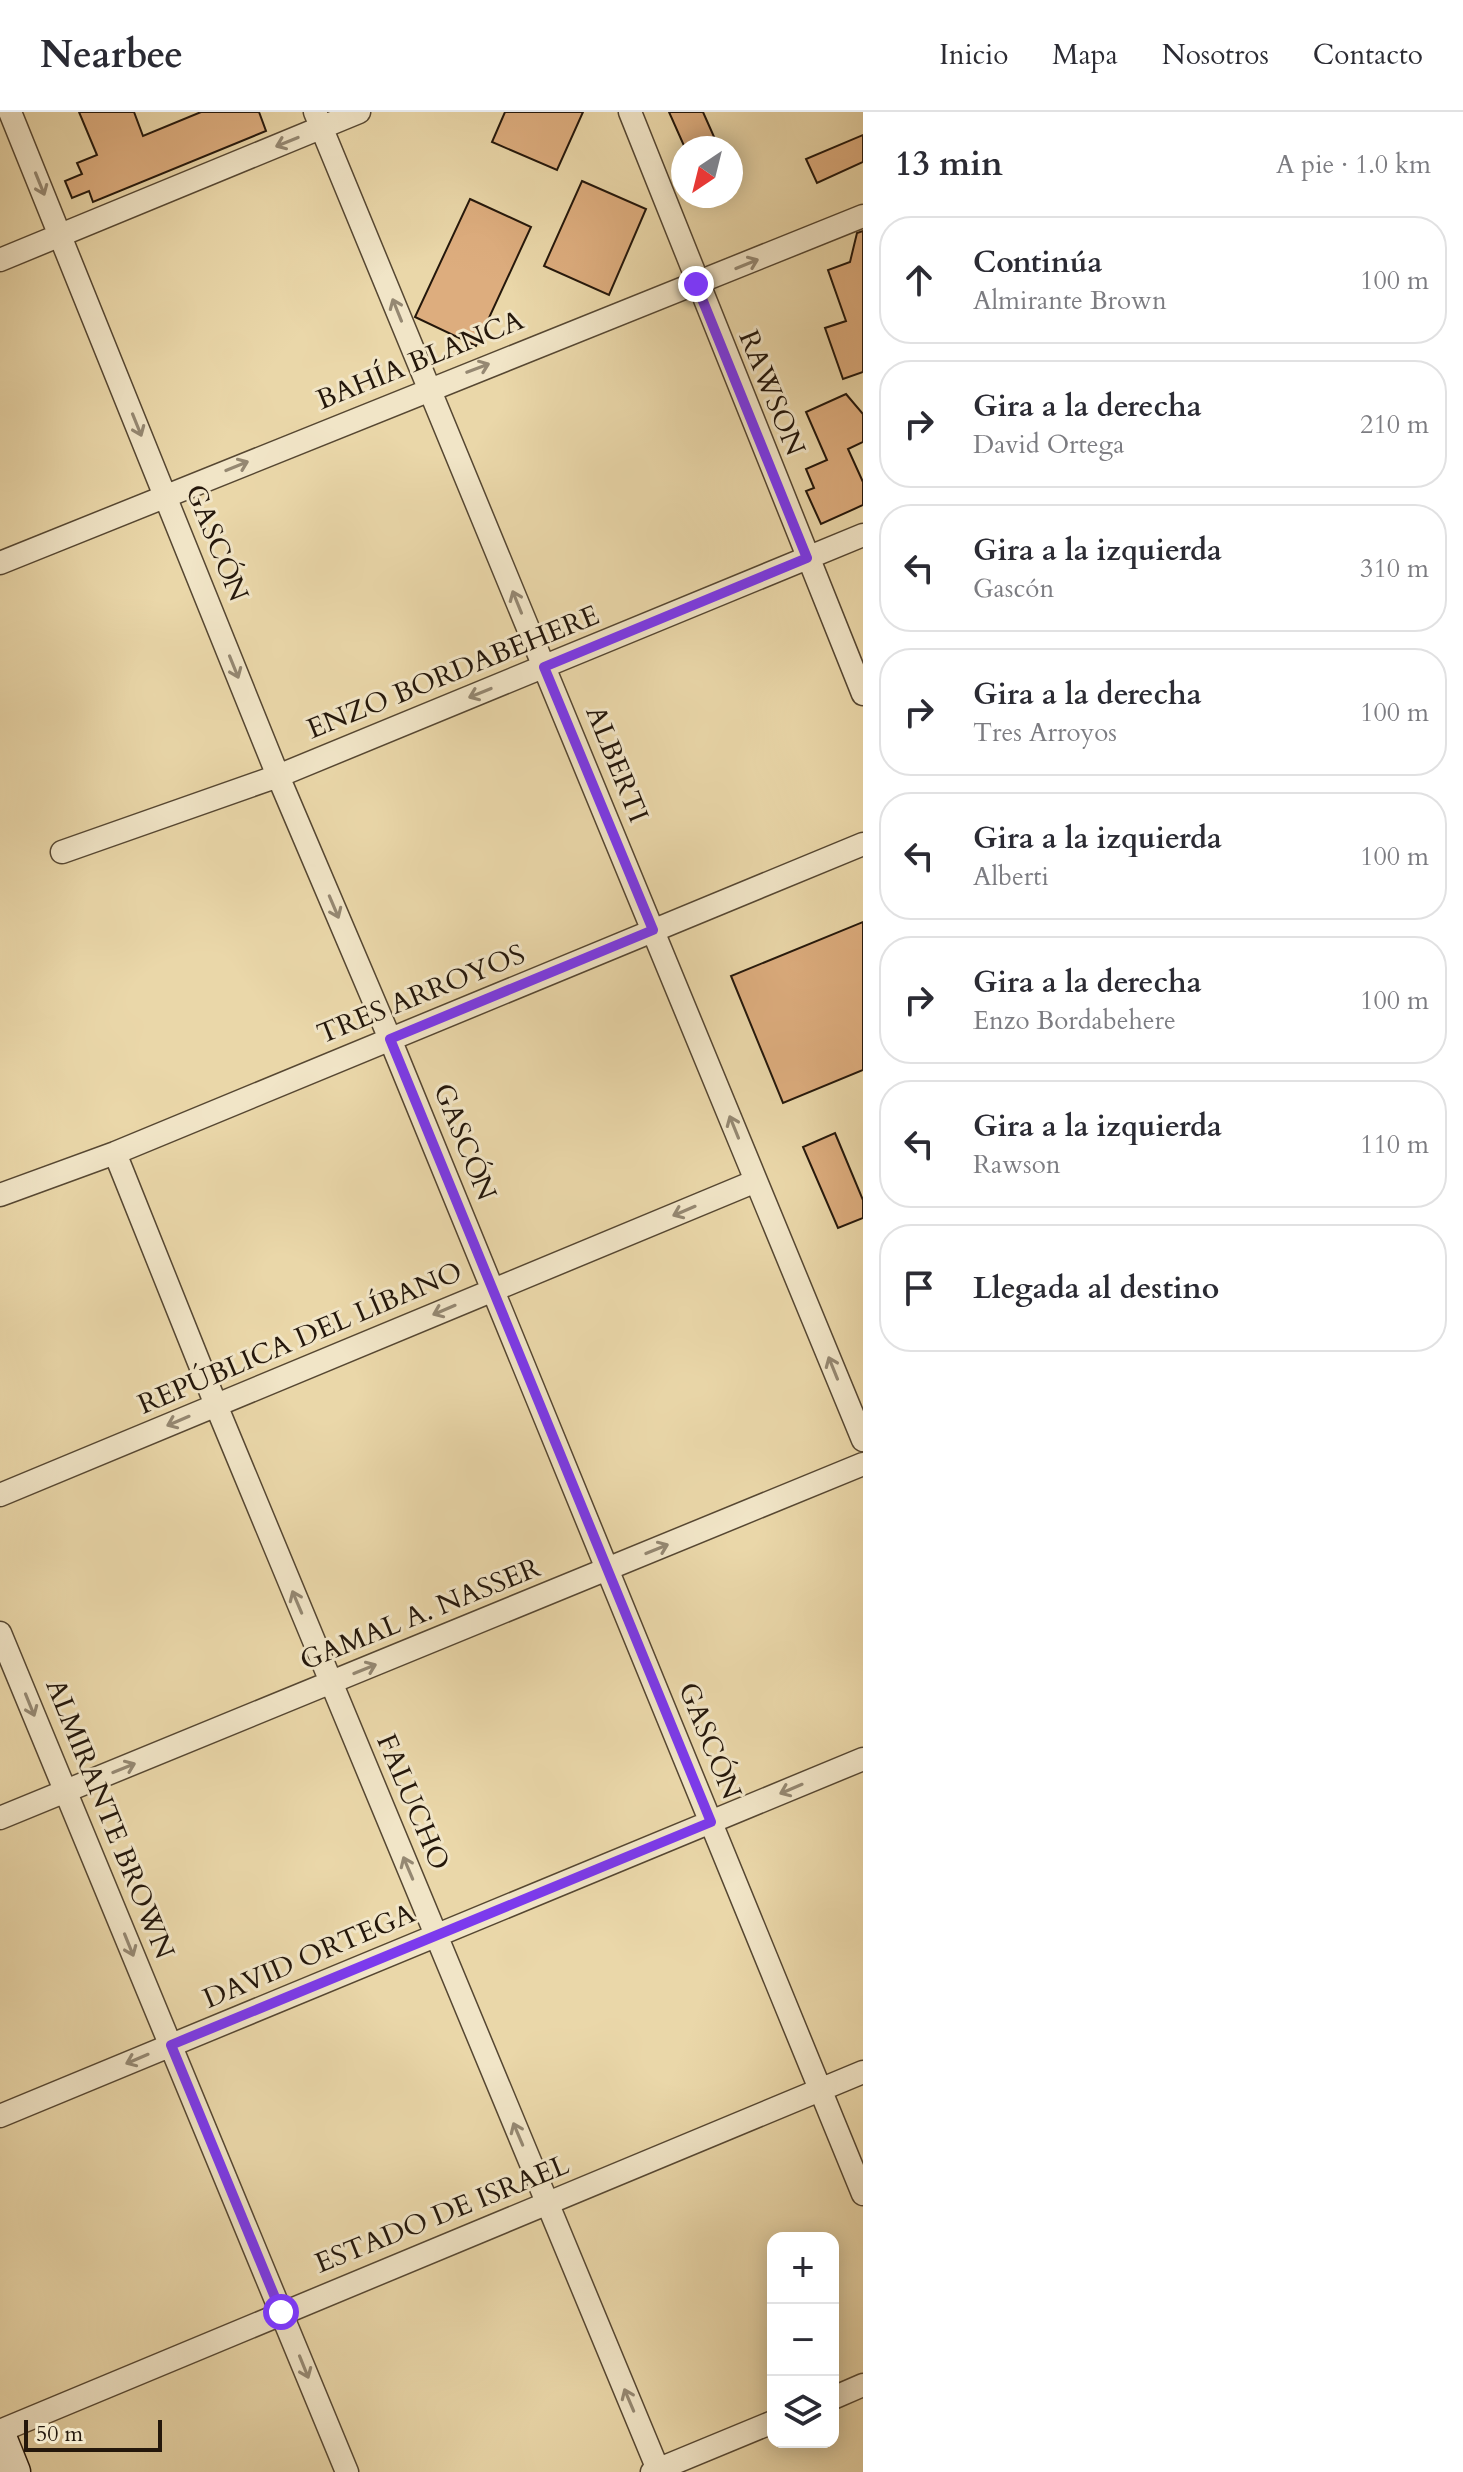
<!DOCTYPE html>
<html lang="es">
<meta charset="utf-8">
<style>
:root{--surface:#fff;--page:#f2f2f3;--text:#2b2b33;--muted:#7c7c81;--line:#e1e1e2}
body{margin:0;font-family:Cardo,serif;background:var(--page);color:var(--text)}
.controls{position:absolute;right:24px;bottom:24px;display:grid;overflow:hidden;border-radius:16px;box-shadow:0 4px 20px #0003}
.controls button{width:72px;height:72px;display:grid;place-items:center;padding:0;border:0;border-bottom:2px solid var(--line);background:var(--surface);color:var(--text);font:40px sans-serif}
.compass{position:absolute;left:671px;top:24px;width:72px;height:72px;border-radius:50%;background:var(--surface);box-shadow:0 4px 20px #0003;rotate:215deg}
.scale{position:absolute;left:24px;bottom:20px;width:138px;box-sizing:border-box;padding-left:8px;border:4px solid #24170b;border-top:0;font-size:22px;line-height:28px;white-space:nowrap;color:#24170b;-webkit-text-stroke:6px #f1e5c7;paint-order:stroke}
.stop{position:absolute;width:24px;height:24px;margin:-18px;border:6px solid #7c3aed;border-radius:50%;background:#fff}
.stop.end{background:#7c3aed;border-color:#fff;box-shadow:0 2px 8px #0008}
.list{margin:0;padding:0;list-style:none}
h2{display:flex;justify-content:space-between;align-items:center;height:104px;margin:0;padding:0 32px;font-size:34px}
h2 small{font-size:26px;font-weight:400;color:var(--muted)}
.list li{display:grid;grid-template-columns:52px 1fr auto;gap:24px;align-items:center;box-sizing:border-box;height:128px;margin:0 16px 16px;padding:0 16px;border:2px solid var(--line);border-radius:32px}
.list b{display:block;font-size:30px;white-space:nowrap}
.list p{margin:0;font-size:26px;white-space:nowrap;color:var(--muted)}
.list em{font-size:26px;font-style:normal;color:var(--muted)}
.icon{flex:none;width:44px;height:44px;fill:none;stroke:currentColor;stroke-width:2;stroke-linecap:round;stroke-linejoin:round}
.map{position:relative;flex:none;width:863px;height:2360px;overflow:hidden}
header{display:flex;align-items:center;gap:48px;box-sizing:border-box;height:112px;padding:0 40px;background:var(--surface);border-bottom:2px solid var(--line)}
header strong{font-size:38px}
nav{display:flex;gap:44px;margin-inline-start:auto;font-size:28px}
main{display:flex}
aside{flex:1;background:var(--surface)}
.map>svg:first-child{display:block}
.building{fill:#ddad7e;stroke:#24170b;stroke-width:2}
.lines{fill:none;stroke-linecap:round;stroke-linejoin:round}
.street-casing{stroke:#564732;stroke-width:25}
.secondary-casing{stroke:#24170b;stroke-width:35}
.street{stroke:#f1e5c7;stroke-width:22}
.secondary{stroke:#f1e5c7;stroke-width:32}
.oneway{stroke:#958872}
.route{stroke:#7c3aed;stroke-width:10}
.labels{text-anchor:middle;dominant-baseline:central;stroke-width:6;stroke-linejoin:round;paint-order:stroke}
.street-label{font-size:28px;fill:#24170b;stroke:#f1e5c7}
</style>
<header>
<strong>Nearbee</strong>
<nav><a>Inicio</a><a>Mapa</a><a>Nosotros</a><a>Contacto</a></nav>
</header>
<main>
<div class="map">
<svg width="863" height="2360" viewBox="0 0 863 2360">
<rect width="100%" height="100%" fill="#ead7a9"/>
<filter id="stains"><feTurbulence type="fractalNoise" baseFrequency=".0025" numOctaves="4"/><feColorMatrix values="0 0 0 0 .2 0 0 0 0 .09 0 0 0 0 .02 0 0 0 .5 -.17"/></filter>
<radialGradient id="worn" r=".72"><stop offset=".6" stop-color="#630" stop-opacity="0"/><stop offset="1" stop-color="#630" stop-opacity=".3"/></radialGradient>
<path class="building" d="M79,0h55l9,24 58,-24h58l7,19 -173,71 -4,-11 -17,7 -7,-17 17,-7 -5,-11 20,-8z
M505,0h78l-26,58 -65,-28z
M669,0h34l16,36h-34z
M863,23v27l-46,21 -11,-24z
M582,69l64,28 -37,86 -65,-29z
M470,87l61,28 -55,119 -61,-29z
M863,119v141l-20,7 -18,-51 21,-7 -18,-51 22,-8 7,-29z
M846,282l17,20v28l-15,7 15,33v23l-42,19 -15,-33 8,-3 -8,-19 21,-9 -21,-48z
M863,810v148l-80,33 -52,-127z
M835,1021l28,67v18l-25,10 -35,-81z"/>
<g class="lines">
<g class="street-casing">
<path id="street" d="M10,0l268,664 112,263 473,1155
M315,0l548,1328
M630,0l233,582
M0,148l359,-148
M0,451l863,-347
M62,740l216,-76 585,-241
M115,1041l101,252 443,1067
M0,1083l115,-42 748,-309
M0,1383l756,-314
M0,1521l347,839
M0,1706l863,-354
M0,2004l863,-357
M833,2286l30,-13
M0,2319l863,-359
M652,2360l121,-50"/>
</g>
<g class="secondary-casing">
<path id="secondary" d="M0,2325l14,35"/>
</g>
<use href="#street" class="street"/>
<use href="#secondary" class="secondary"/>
</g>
<defs><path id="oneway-shaft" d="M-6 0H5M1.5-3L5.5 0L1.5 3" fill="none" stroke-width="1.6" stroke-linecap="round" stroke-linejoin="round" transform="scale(2)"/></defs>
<g class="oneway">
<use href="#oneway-shaft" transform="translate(287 30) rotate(158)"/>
<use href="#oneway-shaft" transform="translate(40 72) rotate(68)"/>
<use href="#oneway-shaft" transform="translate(747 152) rotate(-22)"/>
<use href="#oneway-shaft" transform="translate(397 198) rotate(-112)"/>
<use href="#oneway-shaft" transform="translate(478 256) rotate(-21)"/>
<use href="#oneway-shaft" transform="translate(137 313) rotate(68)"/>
<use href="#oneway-shaft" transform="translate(237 354) rotate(-22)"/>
<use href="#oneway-shaft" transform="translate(517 490) rotate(-112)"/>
<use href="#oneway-shaft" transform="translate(234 555) rotate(68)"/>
<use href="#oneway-shaft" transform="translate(480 581) rotate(158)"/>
<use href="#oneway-shaft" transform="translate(334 795) rotate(67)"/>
<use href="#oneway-shaft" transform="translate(734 1015) rotate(-112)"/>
<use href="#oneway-shaft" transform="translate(684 1099) rotate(157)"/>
<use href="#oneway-shaft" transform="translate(444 1198) rotate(157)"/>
<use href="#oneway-shaft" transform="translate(833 1256) rotate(-112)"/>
<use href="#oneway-shaft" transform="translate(178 1309) rotate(157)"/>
<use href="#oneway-shaft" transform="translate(657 1437) rotate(-22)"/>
<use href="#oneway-shaft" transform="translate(297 1490) rotate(-113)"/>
<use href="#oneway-shaft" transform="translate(365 1557) rotate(-22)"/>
<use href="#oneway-shaft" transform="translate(30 1593) rotate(68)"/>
<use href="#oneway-shaft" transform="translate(124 1656) rotate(-22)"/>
<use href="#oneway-shaft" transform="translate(791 1677) rotate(157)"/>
<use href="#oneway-shaft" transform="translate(408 1756) rotate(-113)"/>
<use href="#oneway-shaft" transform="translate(129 1833) rotate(68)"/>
<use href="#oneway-shaft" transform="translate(137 1947) rotate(157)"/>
<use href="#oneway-shaft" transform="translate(518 2022) rotate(-113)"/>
<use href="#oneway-shaft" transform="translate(304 2255) rotate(68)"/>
<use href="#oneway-shaft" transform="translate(629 2288) rotate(-113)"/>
</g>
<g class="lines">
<path class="route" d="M281,2200l-110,-267 540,-223 -321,-783 263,-109 -109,-263 263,-109 -111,-274"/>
</g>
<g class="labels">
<g class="street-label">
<text transform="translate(420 248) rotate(-22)">BAHÍA BLANCA</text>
<text transform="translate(772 281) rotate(68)">RAWSON</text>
<text transform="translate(217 431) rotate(68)">GASCÓN</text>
<text transform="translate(453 560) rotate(-22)">ENZO BORDABEHERE</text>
<text transform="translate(617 652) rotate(68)">ALBERTI</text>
<text transform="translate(421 882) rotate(-22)">TRES ARROYOS</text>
<text transform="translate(465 1030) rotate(68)">GASCÓN</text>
<text transform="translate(300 1226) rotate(-23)">REPÚBLICA DEL LÍBANO</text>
<text transform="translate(420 1502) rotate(-22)">GAMAL A. NASSER</text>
<text transform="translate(710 1629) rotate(68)">GASCÓN</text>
<text transform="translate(413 1690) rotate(67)">FALUCHO</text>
<text transform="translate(110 1707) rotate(68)">ALMIRANTE BROWN</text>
<text transform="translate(309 1844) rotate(-23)">DAVID ORTEGA</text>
<text transform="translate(442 2102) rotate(-22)">ESTADO DE ISRAEL</text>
</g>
</g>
<rect width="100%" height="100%" filter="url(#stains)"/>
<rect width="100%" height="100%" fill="url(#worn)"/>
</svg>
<div class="controls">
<button>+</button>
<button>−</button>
<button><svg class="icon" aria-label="layers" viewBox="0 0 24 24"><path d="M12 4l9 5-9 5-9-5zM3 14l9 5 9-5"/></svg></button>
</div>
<svg class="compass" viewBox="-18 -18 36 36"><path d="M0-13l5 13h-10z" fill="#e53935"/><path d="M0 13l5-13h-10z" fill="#7c7c81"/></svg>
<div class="scale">50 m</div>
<div class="stop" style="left:281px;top:2200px"></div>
<div class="stop end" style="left:696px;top:172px"></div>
</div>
<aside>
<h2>13 min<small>A pie · 1.0 km</small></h2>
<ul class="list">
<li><svg class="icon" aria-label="ahead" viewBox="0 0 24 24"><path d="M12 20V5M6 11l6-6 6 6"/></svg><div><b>Continúa</b><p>Almirante Brown</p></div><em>100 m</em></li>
<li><svg class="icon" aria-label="right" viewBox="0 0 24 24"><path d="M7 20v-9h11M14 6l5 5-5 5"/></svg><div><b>Gira a la derecha</b><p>David Ortega</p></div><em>210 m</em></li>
<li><svg class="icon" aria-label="left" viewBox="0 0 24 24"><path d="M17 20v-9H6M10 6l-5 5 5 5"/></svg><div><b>Gira a la izquierda</b><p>Gascón</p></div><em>310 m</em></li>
<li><svg class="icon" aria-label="right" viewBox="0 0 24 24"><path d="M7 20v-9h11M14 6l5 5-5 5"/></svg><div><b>Gira a la derecha</b><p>Tres Arroyos</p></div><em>100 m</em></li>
<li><svg class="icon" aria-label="left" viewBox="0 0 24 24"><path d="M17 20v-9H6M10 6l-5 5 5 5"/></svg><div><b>Gira a la izquierda</b><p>Alberti</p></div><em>100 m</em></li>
<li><svg class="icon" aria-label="right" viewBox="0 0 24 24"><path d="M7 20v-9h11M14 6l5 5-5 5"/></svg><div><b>Gira a la derecha</b><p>Enzo Bordabehere</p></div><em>100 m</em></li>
<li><svg class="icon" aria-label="left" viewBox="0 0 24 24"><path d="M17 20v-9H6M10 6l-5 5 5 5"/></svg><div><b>Gira a la izquierda</b><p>Rawson</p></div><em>110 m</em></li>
<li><svg class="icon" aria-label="arrive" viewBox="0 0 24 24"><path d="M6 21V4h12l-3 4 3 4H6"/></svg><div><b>Llegada al destino</b></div></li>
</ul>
</aside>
</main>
